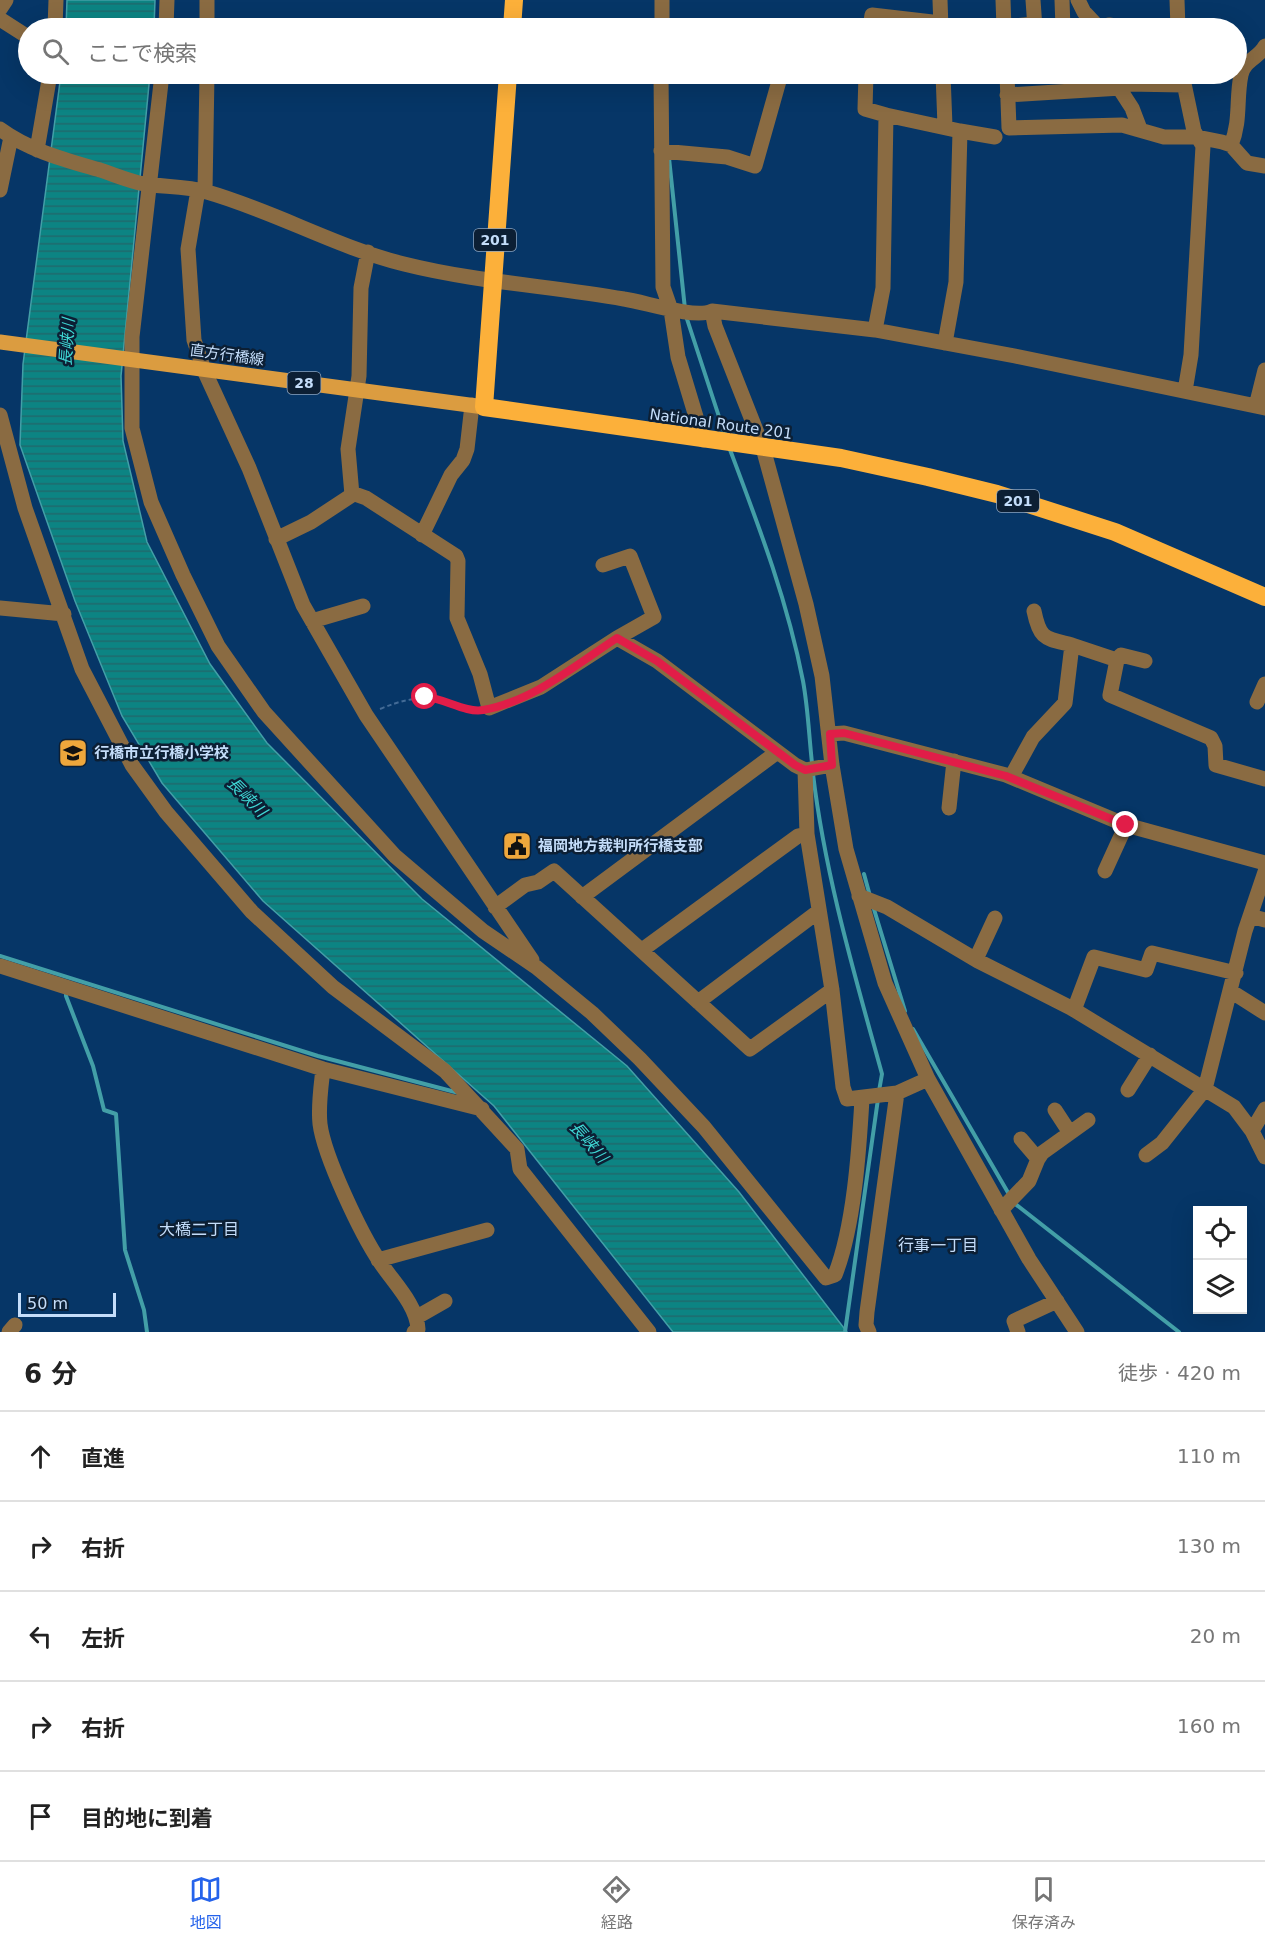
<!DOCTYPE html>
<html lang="ja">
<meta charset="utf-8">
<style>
:root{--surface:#fff;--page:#f6f6f6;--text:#222;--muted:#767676;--line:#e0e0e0;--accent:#2563eb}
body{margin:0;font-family:"DejaVu Sans","Noto Sans JP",sans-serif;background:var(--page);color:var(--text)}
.controls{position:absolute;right:18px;bottom:18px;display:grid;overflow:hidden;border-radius:0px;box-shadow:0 6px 24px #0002}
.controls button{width:54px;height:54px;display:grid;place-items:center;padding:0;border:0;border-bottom:2px solid var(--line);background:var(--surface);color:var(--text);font:30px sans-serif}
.scale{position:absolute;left:18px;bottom:15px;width:98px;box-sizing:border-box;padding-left:6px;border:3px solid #c4ddfa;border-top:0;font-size:16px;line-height:21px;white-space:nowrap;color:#c4ddfa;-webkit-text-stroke:4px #0c1f34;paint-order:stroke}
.stop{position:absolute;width:18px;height:18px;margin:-14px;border:4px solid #e11d48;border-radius:50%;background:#fff}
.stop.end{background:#e11d48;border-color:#fff;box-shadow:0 2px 6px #0008}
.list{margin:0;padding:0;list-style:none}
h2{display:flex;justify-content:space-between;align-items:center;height:78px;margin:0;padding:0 24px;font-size:26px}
h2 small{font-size:20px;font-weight:400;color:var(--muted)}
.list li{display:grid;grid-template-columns:39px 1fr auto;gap:18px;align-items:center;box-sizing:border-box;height:90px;padding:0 24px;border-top:2px solid var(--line)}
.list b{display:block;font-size:22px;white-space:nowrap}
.list em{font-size:20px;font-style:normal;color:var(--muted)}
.icon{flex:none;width:33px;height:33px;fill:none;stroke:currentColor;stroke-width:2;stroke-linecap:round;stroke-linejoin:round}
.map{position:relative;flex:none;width:1265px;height:1332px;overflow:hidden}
.search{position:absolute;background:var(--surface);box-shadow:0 6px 24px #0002;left:18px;right:18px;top:18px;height:66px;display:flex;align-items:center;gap:15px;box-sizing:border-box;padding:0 21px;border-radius:33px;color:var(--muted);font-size:22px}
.sheet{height:528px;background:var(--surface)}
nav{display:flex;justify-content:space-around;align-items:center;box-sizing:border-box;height:84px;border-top:2px solid var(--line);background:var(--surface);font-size:16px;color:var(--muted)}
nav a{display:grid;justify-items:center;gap:3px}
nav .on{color:var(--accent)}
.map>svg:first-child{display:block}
.water{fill:url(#water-rules);stroke:#439fa7;stroke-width:1.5}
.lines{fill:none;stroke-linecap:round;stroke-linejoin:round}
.stream{stroke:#439fa7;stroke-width:4}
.path{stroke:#436b96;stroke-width:2;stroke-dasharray:4.5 3;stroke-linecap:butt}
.minor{stroke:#8a6b42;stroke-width:15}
.major{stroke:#db9c40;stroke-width:15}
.highway{stroke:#fcb03a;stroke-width:18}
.route{stroke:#e11d48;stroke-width:8}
.labels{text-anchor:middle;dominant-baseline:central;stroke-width:5;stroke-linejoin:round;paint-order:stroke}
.shield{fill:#0c1f34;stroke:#8da4bf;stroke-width:1.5}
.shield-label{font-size:14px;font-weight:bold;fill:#c4ddfa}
.street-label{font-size:15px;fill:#c4ddfa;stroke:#0c1f34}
.poi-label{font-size:15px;font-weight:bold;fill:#c4ddfa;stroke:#0c1f34;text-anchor:start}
.water-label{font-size:16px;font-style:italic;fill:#3fd7d4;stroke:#0c1f34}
.neighbourhood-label{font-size:16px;fill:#c4ddfa;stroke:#0c1f34}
</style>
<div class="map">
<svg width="1265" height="1332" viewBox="0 0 1265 1332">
<defs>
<pattern id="water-rules" width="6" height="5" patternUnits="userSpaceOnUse" patternTransform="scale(1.5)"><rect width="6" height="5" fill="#0c8483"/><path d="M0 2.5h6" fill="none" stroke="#1f6a6d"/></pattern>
</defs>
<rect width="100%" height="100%" fill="#063667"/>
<path class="water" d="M67,0h88l-1,28h-88z
M61,74h89l-29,302 2,65 24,101 63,122 57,79 155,156 205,167 112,126 108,140h-174l-179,-226 -231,-205 -101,-118 -40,-67 -47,-115 -55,-156 3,-81z"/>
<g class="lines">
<path class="stream" d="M669,158l16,151
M686,316l39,119
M729,447c29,77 58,152 74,234 5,27 6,55 9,82
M813,774c12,101 42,202 69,300l-3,17
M864,874l6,22
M873,906l32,105
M0,956l318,100 141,37
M66,990v6l27,70 11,44 12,4 9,136 19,60 3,22
M913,1029l97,167
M1014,1203l165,129
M845,1332l33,-233"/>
<path class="path" d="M380,709c43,-18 54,-9 95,1"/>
<path class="minor" d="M207,0v28
M940,0l1,28
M1003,0l1,28
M1033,0l2,28
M1062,0l1,28
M1078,0l6,12 15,16
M1177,0l1,28
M0,9l6,-9
M0,19l28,18
M1109,25l20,3
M1004,27l30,-3
M55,28l1,-28
M166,28l1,-28
M662,28v-28
M870,28l2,-13 69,8
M162,74l-30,263v91l19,74 32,73 35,71 46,66 131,144 88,75 53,36 56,46 48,46 64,68 122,151 9,-3c19,-48 24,-124 27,-176
M661,74l2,213 8,23 7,47 25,83
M866,74l-1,35 21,6
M943,74l2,52
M1007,74l2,54 113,-3 42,12h33l25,5 9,3 16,18 18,3
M1110,74l22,34 8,21
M1182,74l12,57 9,15 -12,209 -6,36
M1007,95l114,-7 6,-4 57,1
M0,129c30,22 66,31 100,41 15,5 29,11 44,14 21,3 43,2 63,8 67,19 129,55 197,72 72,18 146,22 220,35 21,3 70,20 88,12l163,19 140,26 250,52
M1231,145c10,-24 5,-46 10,-70 3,-15 18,-17 24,-29
M37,150l13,-76
M661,151l66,6 28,9 24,-85
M0,190l11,-53
M198,190l-10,59 6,91 10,30 45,98 54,137 63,110 166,245
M205,191l2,-117
M712,311l3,15 48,122 43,156 16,72 10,89 14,84 39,134 43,96 101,180 48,73
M875,330l8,-42 3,-173 74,16
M945,343l11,-61 4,-151 35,6
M1256,406l9,-36
M0,415l25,93 57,161 50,96 34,47 86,100 81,75 112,84 72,78 3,20 129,163
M352,493l14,5 90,58 2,5 -1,57 23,56 9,34 52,-21 76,-49 40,23 138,104 10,5 27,-5
M422,535l29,-60 12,-15 4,-11 5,-44
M276,539l35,-17 41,-27 -4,-46 11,-73 2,-88 7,-36
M603,565l27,-9 24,61 -37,21
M0,608l64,6
M312,621l51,-15
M1072,645l45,15 4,-5 24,6
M1117,660l-7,35 101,43 4,8 1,19 49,14
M1257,702l8,-18
M830,734l14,-1 162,42 120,50 139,38
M805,770l2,64 25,156 11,97 4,12 50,-6 31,-14
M1011,777l22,-40 32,-34 7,-58c-27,-7 -32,-5 -38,-34
M949,808l5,-47
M1105,871l21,-46
M859,896l28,11 91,54 93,47 163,99 18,24 13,26
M582,897l194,-144
M495,907l30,-22 13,-3 16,-11 196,178 82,-59
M1250,916l15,4
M642,950l156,-114 9,-2
M976,959l19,-41
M0,966l323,103 159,40
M1232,992l33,21
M698,1002l121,-91
M1074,1010l20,-53 52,13 6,-17 84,20
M323,1069c-2,18 -5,37 -3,55 4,32 41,110 60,138 13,20 37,43 38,67l-4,3
M1128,1090l22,-35
M1055,1110l15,23
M1252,1131l13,-22
M1146,1155l16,-12 43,-54 40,-158 20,-59
M1038,1159l4,-6 46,-33
M1001,1210l28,-29 9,-22 -17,-20
M378,1260l109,-30
M417,1317l28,-16
M9,1332l6,-7
M869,1332l-3,-7 1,-13 30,-219
M1018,1332l-4,-11 43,-20"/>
<path class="major" d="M0,342l484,65"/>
<path class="highway" d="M512,28l2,-28
M508,74l-24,333 357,51 87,19 69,17 118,38 150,65"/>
</g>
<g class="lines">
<path class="route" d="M425,697c19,1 40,16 58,13 49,-8 94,-46 134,-72l40,23 138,104 10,5 27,-5 -2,-31 14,-1 162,43 120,49"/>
</g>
<defs>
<g id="school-square" transform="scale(1.5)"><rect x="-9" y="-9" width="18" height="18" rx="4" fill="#eea73c" stroke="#0c1f34"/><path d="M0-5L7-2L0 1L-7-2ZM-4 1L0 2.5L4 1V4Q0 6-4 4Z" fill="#111"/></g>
<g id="civic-square" transform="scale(1.5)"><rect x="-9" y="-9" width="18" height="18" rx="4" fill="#eea73c" stroke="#0c1f34"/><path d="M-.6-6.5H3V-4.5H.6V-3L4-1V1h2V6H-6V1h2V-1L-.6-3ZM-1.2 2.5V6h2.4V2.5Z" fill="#111"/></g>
</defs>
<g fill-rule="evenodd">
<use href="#school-square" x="73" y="753"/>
<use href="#civic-square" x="517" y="846"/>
</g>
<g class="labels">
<g class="shield">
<rect x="474" y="229" width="42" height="22" rx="4.5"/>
<rect x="287.5" y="372" width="33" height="22" rx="4.5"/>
<rect x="997" y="490" width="42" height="22" rx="4.5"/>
</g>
<g class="shield-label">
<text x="495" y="240">201</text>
<text x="304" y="383">28</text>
<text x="1018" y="501">201</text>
</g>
<g class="street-label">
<text transform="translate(227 355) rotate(8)">直方行橋線</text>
<text transform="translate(721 424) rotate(8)">National Route 201</text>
</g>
<g class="poi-label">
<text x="94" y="753">行橋市立行橋小学校</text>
<text x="538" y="846">福岡地方裁判所行橋支部</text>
</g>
<g class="water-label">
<text transform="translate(67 342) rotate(-86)">長峡川</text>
<text transform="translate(247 797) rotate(45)">長峡川</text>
<text transform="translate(589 1142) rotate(49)">長峡川</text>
</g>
<g class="neighbourhood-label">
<text x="199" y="1229">大橋二丁目</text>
<text x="938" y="1245">行事一丁目</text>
</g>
</g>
</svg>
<div class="controls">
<button><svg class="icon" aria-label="locate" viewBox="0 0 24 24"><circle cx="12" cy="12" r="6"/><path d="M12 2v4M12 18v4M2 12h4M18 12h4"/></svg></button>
<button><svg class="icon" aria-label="layers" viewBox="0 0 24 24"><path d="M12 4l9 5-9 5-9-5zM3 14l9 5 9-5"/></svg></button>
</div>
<div class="scale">50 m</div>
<div class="stop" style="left:425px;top:697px"></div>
<div class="stop end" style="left:1126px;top:825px"></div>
<div class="search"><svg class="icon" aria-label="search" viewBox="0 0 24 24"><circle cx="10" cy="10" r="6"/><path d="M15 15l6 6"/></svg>ここで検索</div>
</div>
<section class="sheet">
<h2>6 分<small>徒歩 · 420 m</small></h2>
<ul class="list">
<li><svg class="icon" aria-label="ahead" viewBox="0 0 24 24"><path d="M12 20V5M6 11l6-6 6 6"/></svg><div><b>直進</b></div><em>110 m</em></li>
<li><svg class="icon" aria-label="right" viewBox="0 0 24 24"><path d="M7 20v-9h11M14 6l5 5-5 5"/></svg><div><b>右折</b></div><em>130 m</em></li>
<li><svg class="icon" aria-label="left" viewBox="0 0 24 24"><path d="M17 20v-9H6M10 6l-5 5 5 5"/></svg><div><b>左折</b></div><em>20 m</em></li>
<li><svg class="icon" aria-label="right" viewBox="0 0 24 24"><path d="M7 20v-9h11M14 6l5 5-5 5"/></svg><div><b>右折</b></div><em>160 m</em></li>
<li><svg class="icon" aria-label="arrive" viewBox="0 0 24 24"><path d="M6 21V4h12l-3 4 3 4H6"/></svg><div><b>目的地に到着</b></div></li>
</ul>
</section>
<nav>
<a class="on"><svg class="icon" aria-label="map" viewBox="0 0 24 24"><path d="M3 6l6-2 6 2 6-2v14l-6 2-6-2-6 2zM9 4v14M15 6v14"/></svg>地図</a>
<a><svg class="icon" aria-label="directions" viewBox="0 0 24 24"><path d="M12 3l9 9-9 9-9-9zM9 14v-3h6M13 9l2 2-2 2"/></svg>経路</a>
<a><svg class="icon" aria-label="saved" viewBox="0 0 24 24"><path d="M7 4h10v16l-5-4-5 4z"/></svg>保存済み</a>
</nav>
